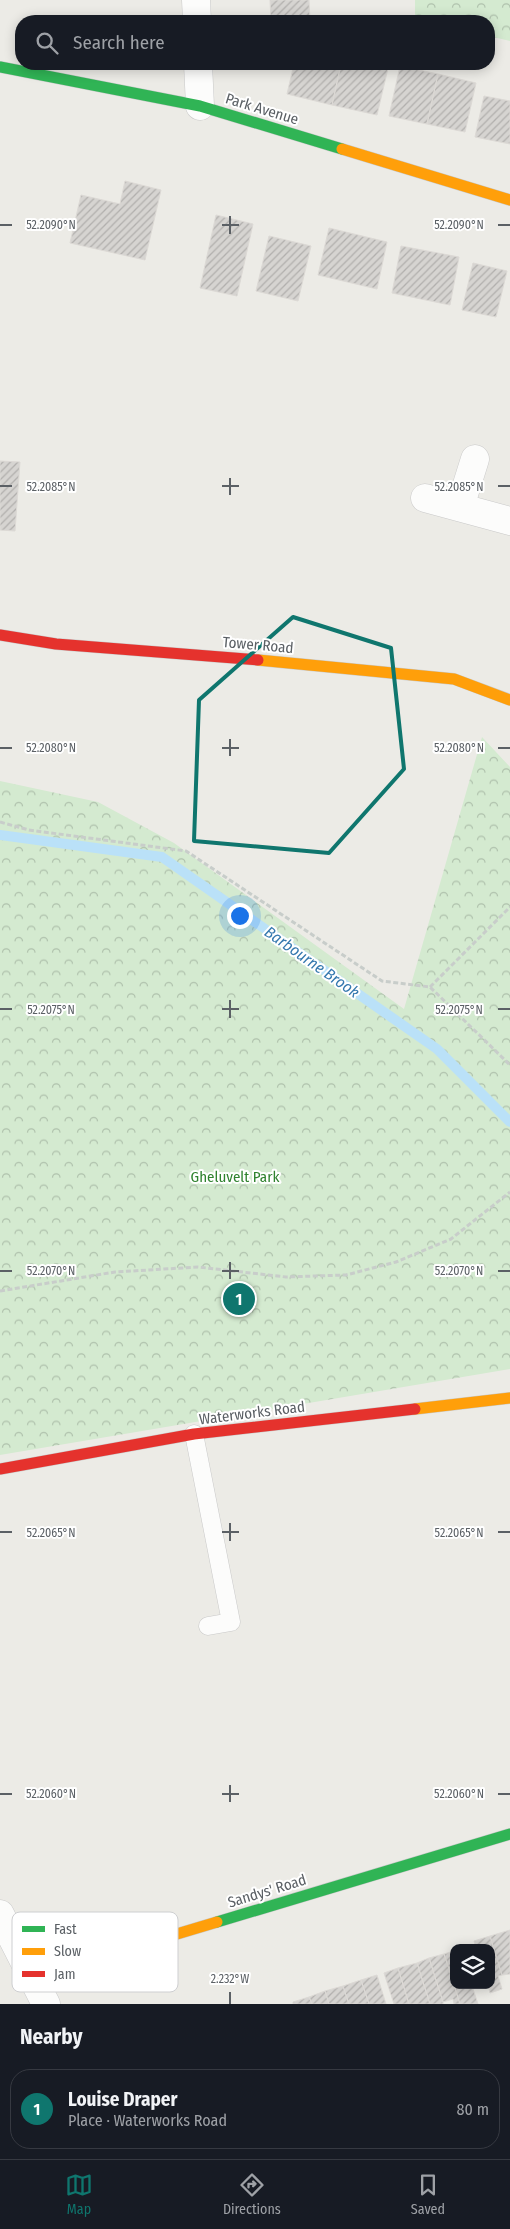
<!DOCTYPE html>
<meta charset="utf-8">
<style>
:root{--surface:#171b24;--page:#242831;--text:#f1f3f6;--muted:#9ea1a6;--line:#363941;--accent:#0f766e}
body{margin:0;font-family:"Fira Sans Condensed",sans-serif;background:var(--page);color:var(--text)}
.controls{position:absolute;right:15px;bottom:15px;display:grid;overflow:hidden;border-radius:10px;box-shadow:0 2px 12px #0003}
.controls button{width:45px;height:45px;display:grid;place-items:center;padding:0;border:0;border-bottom:1px solid var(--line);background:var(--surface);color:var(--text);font:25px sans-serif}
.you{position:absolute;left:239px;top:915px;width:18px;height:18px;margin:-12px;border:4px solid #fff;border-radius:50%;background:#1a73e8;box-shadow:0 0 0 8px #1a73e833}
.badge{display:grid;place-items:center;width:32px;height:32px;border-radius:50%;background:var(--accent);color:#fff;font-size:16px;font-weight:700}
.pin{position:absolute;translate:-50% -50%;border:2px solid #fff;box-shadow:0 1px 5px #0006}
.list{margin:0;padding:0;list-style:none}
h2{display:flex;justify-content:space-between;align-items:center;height:65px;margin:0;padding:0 20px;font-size:21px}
h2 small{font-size:16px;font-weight:400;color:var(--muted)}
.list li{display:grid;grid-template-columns:32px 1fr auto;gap:15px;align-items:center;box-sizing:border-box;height:80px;margin:0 10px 10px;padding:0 10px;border:1px solid var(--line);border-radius:20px}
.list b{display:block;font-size:19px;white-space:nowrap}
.list p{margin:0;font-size:16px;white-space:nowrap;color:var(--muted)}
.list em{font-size:16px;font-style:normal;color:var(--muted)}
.icon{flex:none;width:28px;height:28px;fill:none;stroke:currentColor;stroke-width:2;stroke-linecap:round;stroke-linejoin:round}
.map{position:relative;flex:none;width:510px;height:2004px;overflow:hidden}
.search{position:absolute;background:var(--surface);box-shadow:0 2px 12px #0003;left:15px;right:15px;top:15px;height:55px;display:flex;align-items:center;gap:12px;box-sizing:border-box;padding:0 18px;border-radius:20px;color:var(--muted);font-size:19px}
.sheet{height:155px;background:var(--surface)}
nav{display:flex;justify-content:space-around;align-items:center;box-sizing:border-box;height:70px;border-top:1px solid var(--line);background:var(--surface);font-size:14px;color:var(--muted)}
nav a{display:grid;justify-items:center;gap:2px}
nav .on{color:var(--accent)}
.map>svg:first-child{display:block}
.park{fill:url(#park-crowns)}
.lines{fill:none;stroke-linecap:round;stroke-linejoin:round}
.stream{stroke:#bae1f8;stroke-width:10}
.building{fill:url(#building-hatch);stroke:#dcd9d5}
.lane-casing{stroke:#c9c9c9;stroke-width:19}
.street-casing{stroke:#c9c9c9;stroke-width:29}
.fast-casing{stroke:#c9caca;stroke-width:12}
.slow-casing{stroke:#c9caca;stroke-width:12}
.jam-casing{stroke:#c9caca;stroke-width:12}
.path{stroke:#c8cdca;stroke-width:3;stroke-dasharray:5 2.5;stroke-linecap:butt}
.lane{stroke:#fcfcfb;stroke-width:18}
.street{stroke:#fcfcfb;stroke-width:28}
.fast{stroke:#30b455;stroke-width:11}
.slow{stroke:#ff9f0a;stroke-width:11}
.jam{stroke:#e5322d;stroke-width:11}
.marked{fill:none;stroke:#0f766e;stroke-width:4;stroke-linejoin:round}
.ticks{fill:none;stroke:#5b6065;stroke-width:2}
.labels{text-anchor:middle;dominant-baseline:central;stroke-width:4;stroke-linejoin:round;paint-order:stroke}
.street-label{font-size:15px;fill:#5b6065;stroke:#fff}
.park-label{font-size:15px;fill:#2f822e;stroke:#fff}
.water-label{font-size:16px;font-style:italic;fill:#3679af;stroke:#fff}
.key{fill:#fff;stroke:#cecfd1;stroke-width:1}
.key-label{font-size:14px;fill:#5b6065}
.ticks-label{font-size:12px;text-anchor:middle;fill:#5b6065;stroke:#fff;stroke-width:4;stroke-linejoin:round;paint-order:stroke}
</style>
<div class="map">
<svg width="510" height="2004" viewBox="0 0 510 2004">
<defs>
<pattern id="park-crowns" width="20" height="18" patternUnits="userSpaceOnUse" patternTransform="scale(1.25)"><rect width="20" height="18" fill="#d4ead0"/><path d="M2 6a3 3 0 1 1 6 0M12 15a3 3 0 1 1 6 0" fill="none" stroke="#afc1ac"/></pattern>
<pattern id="building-hatch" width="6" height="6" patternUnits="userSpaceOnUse" patternTransform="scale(1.25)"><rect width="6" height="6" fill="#d6d4d1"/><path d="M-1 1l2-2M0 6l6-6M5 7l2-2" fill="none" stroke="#b1afad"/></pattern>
</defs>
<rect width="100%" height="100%" fill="#ecebe6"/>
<path class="park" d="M415,0h95v41l-21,-5v-15h-59l-15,-3z
M482,737l28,30v602l-510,86v-674l98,21 76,41 230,166z"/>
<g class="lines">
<path class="stream" d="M0,835l162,22 275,192 73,73"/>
</g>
<path class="building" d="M270,0h39l1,21h-39z
M294,64h47l-9,41 -45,-11z
M341,64h48l-12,51 -45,-10z
M400,66l38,8 -11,50 -38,-8z
M438,74l38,9 -11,49 -38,-8z
M484,96l26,5v43l-35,-7z
M125,181l36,9 -16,70 -75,-17 11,-48 39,9z
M216,215l37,9 -16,72 -37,-8z
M329,228l58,14 -10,47 -59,-14z
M269,236l42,10 -13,55 -42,-10z
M401,246l58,11 -9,48 -58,-12z
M473,263l34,8 -11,46 -34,-7z
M0,461l20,1 -5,69 -15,-1z
M510,1930v44l-8,1 -12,-39z
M490,1936l12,39 -4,1 4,13 -12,4 -2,-8h3v-37h-15l-2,-7z
M454,1951v33l-10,-30z
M444,1954l10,31 6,19h-6l-1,-5 -10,3 -14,-44z
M429,1958l14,44v2h-13l-13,-41z
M417,1963l13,41h-21l-11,-36z
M398,1968l11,36h-15l-10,-31z
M377,1975l9,29h-17l-8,-24z
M361,1980l8,24h-20l-6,-18z
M454,1985h25l1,2 -7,2 5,15h-18z
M343,1986l6,18h-20l-4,-13z
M325,1991l4,13h-17l-3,-7z
M309,1997l3,7h-19v-2z"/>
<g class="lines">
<g class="lane-casing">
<path id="lane" d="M194,1434l37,188 -23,4"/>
</g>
<g class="street-casing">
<path id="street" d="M196,0l1,21
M198,64l2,42
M425,498l85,23
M460,507l15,-48
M0,1914l46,90"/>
</g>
<g class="fast-casing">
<path id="fast" d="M0,67l200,39 142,43
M217,1922l293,-88"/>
</g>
<g class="slow-casing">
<path id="slow" d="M342,149l168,51
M258,660l196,19 56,21
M415,1409l95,-11
M33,1977l184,-55"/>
</g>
<g class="jam-casing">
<path id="jam" d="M0,635l56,9 202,16
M0,1469l194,-35 221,-25"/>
</g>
<path class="path" d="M0,822l29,8 157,21 196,130 48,6 80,78
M430,987l80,-80
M0,1291l115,-19 83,-5 88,10 60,-2 50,-13 55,-23 59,-47"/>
<use href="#lane" class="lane"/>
<use href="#street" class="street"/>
<use href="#fast" class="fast"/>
<use href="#slow" class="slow"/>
<use href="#jam" class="jam"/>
</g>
<path class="marked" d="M293,617l98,31 13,121 -75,84 -135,-12 5,-141z"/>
<path class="ticks" d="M230,216v18M0,225h12M222,225h17M498,225h12M230,478v17M0,486h12M222,486h17M498,486h12M230,739v17M0,748h12M222,748h17M498,748h12M230,1000v18M0,1009h12M222,1009h17M498,1009h12M230,1262v17M0,1271h12M222,1271h17M498,1271h12M230,1523v18M0,1532h12M222,1532h17M498,1532h12M230,1785v17M0,1794h12M222,1794h17M498,1794h12M230,1992v12"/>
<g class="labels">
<g class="street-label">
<text transform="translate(262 109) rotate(17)">Park Avenue</text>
<text transform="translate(258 645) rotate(5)">Tower Road</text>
<text transform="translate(252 1413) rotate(-7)">Waterworks Road</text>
<text transform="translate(267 1891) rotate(-17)">Sandys' Road</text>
</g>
<g class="park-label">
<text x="235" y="1177">Gheluvelt Park</text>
</g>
<g class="water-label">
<text transform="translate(312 962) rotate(35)">Barbourne Brook</text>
</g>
</g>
<rect x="12" y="1912" width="166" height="80" rx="8" class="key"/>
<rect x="22" y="1926" width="23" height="6" fill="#30b455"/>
<rect x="22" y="1948" width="23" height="7" fill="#ff9f0a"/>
<rect x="22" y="1971" width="23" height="6" fill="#e5322d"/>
<g class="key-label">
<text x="54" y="1934">Fast</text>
<text x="54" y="1956">Slow</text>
<text x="54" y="1979">Jam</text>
</g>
<g class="ticks-label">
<text x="51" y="229">52.2090°N</text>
<text x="459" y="229">52.2090°N</text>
<text x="51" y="491">52.2085°N</text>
<text x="459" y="491">52.2085°N</text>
<text x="51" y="752">52.2080°N</text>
<text x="459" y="752">52.2080°N</text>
<text x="51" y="1014">52.2075°N</text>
<text x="459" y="1014">52.2075°N</text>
<text x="51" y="1275">52.2070°N</text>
<text x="459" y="1275">52.2070°N</text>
<text x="51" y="1537">52.2065°N</text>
<text x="459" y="1537">52.2065°N</text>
<text x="51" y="1798">52.2060°N</text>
<text x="459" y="1798">52.2060°N</text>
<text x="230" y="1983">2.232°W</text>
</g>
</svg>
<div class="controls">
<button><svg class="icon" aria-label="layers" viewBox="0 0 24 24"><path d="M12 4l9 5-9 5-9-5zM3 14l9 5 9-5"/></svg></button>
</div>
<div class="you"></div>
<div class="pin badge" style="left:239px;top:1299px">1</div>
<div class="search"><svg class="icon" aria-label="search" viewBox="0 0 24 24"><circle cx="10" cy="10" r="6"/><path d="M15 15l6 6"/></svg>Search here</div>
</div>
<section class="sheet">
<h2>Nearby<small></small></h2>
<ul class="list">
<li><span class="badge">1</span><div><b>Louise Draper</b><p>Place · Waterworks Road</p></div><em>80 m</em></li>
</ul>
</section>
<nav>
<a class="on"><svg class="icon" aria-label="map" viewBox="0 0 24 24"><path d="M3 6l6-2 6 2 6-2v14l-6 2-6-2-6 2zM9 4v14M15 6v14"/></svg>Map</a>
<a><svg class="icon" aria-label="directions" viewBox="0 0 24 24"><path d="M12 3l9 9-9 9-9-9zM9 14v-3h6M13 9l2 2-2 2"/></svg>Directions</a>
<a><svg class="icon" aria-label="saved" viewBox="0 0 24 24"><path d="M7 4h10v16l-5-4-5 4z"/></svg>Saved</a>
</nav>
